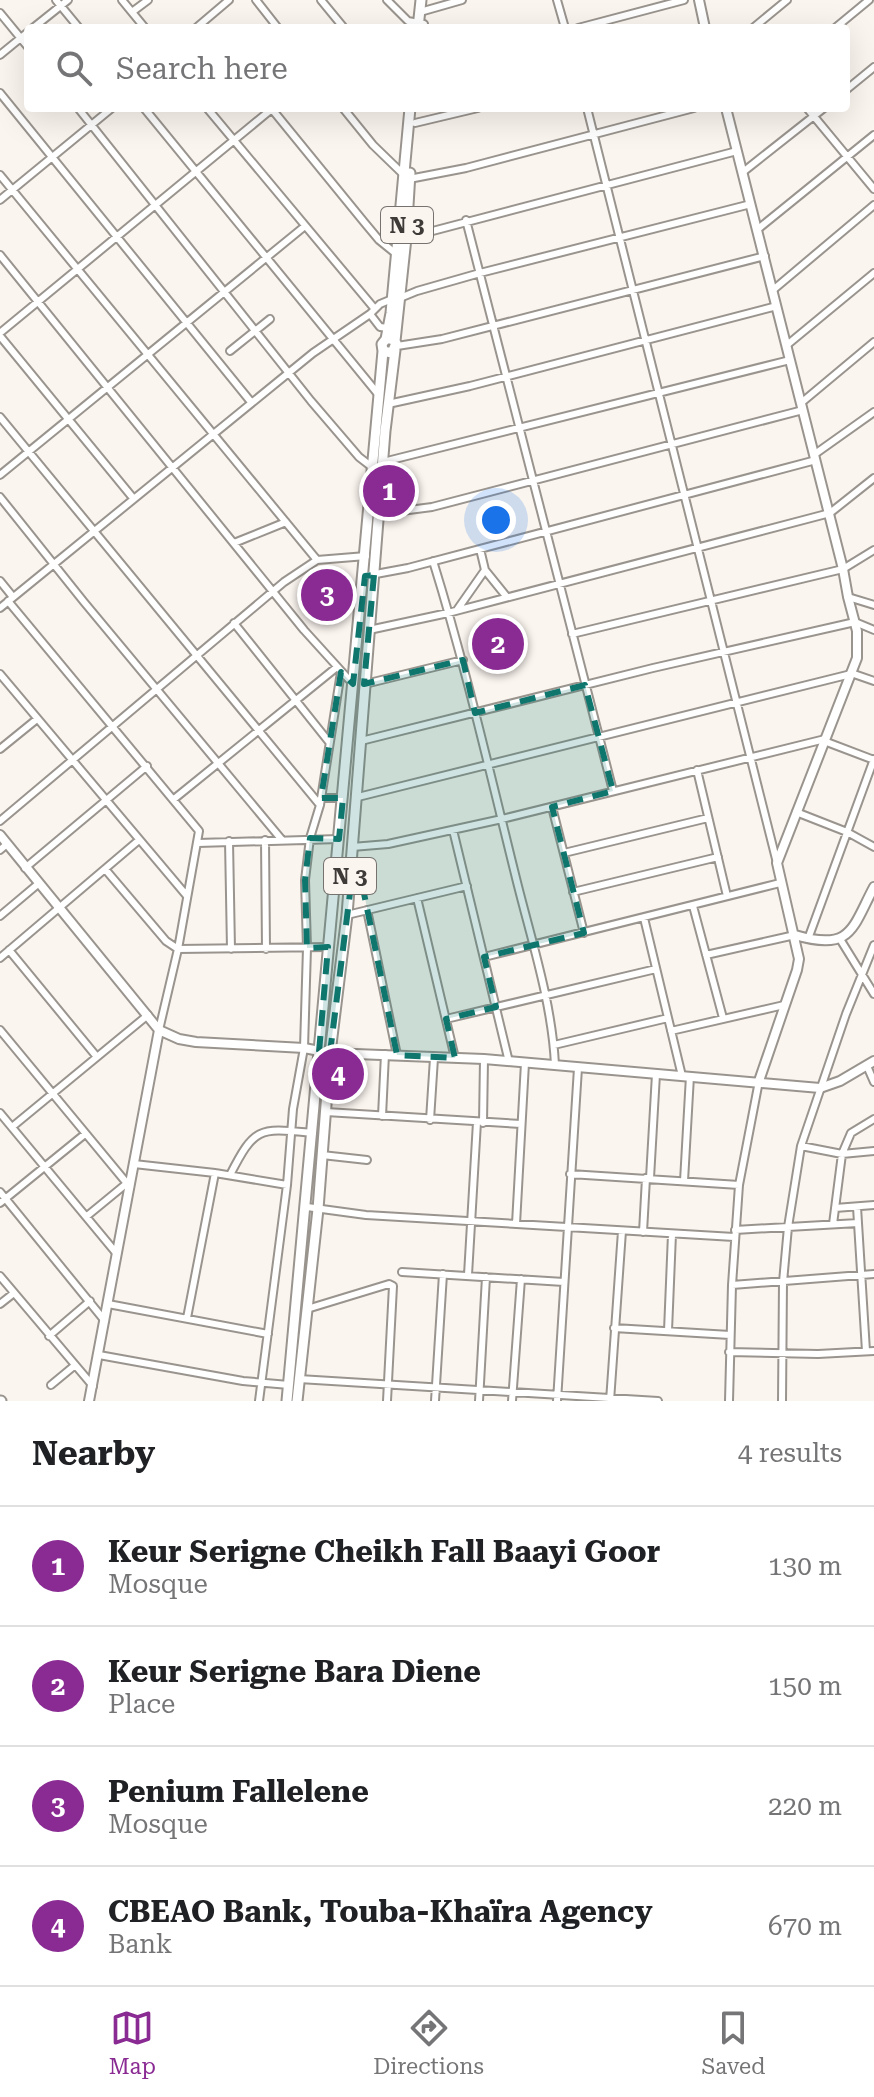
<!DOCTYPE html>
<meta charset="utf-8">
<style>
:root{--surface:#fff;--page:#f6f6f6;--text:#202124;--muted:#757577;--line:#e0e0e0;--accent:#8a2a93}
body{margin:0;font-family:"Roboto Serif",serif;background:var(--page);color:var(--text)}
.you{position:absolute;left:496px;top:520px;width:28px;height:28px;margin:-20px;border:6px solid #fff;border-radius:50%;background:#1a73e8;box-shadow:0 0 0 12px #1a73e833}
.badge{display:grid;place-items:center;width:52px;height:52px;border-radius:50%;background:var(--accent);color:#fff;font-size:26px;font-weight:700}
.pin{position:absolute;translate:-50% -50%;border:4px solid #fff;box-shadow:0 2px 8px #0006}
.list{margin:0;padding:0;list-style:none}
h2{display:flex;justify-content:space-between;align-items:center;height:104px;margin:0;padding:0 32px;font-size:34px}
h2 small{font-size:26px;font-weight:400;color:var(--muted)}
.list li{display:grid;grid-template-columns:52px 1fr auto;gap:24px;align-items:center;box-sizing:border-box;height:120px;padding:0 32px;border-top:2px solid var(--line)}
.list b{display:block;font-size:30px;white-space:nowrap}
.list p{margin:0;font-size:26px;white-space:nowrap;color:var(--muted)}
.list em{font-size:26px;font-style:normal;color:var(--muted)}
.icon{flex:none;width:44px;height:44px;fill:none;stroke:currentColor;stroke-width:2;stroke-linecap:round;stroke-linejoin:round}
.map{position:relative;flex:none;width:874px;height:1401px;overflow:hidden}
.search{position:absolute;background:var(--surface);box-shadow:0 8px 32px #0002;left:24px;right:24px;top:24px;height:88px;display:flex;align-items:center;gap:20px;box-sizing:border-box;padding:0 28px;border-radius:8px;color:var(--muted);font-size:30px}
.sheet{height:584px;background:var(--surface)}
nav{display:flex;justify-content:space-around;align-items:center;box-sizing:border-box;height:112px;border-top:2px solid var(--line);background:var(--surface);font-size:22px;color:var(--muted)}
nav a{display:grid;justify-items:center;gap:4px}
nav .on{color:var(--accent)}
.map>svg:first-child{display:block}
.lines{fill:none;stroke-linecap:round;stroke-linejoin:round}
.street-casing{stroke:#9a948e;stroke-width:10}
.secondary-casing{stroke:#9a948e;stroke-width:12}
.primary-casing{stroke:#9a948e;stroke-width:13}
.street{stroke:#fff;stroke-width:6}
.secondary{stroke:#fff;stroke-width:8}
.primary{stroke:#fff;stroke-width:9}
.marked{fill:#0f766e;fill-opacity:0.2;stroke:#0f766e;stroke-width:6;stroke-dasharray:16 10;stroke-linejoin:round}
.labels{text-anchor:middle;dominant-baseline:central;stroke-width:6;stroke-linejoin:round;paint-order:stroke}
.shield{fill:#fbf5ef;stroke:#76726f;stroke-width:2}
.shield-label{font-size:22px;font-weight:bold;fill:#3d3a38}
</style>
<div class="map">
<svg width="874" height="1401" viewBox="0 0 874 1401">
<rect width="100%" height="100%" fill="#fbf5ef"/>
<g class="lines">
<g class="street-casing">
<path id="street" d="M56,0l23,28
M122,0l23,28
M256,0l22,28
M321,0l23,28
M387,0l21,21 16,3
M557,0l8,28
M132,12l16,-12
M420,12l42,-12
M0,13l28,34
M33,28l35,-28
M196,28l33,-28
M578,28l106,-28
M753,28l34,-28
M835,28l34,-28
M0,55l28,-23
M846,90l28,-23
M0,93l251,309
M78,108l233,293 48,56 13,10
M144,108l234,286
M207,108l167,200
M271,108l93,114 15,18 16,13
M343,108l30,37 31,30
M587,108l190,755
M807,108l67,81
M415,123l63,-15
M743,172l81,-64
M0,175l317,385
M409,179l57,-11 228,-60
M0,200l112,-92
M466,220l147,571
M758,229l116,-94
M406,238l331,-87
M0,255l304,375 49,54
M773,290l101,-85
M400,298l17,-7 63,-18 271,-69
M370,314l10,13 8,1
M0,333l273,-225
M0,336l133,162
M787,345l87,-72
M397,346l45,-7 323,-83
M230,351l40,-32
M801,403l73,-61
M388,404l82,-18 307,-80
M0,417l320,388
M815,454l59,-42
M383,462l407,-102
M0,475l305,-249
M0,497l84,105 198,238
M378,514l54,-7 371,-97
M234,543l52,-21
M480,549l5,21 21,26
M433,561c32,103 56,208 82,313 15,62 37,127 40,191
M365,576l43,-8 408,-108
M0,581l13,16
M848,597l26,8
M8,601l191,230 -21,118 -19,81
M0,608l313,-255 57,-39 10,-10 12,-5
M457,610l28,-40
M234,623l95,119
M369,630l79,-17 382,-100 44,-35
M572,634l271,-65 31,-19
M851,673l23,8
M0,674l187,222
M365,684l98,-24
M361,741l292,-73 202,-46 19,8
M824,741l50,19
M0,749l37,-30
M697,770l30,126
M358,797l493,-123
M321,798h22
M174,799l163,-132
M552,807l32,126
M796,812l51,20 27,15
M0,821l284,-239 33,-22 49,-4
M453,830l56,232
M265,840l1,109
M229,841l2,108
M198,843l141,-4
M352,847l36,-3 114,-25 323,-80
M0,850l7,-6
M564,853l144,-35
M25,868l122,-102
M105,869l61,72 12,8 150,-2
M573,892l145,-35
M417,898l38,160
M693,906l30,112
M367,910l30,145
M347,915l120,-29
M0,916l38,-32
M644,918l38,158
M808,939l66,-180
M840,939l34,55
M9,950l88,107
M706,955l89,-20
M484,957l296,-74
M0,958l139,-118
M446,1019l210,-50
M0,1030l130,157
M671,1031l113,-26
M554,1045l114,-27
M867,1066l7,16
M326,1112l195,12
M0,1113l117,141
M382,1116l3,-62
M430,1120l4,-62
M483,1123l1,-64
M12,1127l136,-112
M801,1146l41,8 32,-3
M322,1155l45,5
M134,1164l81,9 72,12
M570,1174l169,11
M230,1175c25,-49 29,-47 83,-42
M650,1178l6,-104
M684,1181l6,-105
M0,1192l105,129
M0,1203l85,-69
M307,1207l59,8 368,22
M857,1207l9,144
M835,1208l39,-3
M87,1216l39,-32
M516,1224l9,-161
M833,1224l9,-70 9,-21 23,-14
M735,1230l123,-7
M643,1232l3,-54
M402,1272l162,10
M468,1275l9,-153
M0,1276l93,110
M732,1285l142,-11
M0,1304l14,-11
M108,1304l160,30
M307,1309l82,-25 4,2 -6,115
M187,1318l28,-145
M614,1328l116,7
M668,1331l4,-97
M49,1336l41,-35
M729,1352l89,2 56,-3
M99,1355l144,26 46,4
M299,1379l359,22
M51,1385l23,-19
M259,1401l28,-216 6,-76 11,-61 3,-100 -2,-68 5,-42 10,-33 21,-133
M435,1401l8,-127
M479,1401l7,-124
M512,1401l9,-122
M557,1401l21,-333
M610,1401l12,-170
M729,1401l3,-116 7,-100 20,-104
M782,1401l1,-119 5,-55 13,-81 45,-132 28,-69"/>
</g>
<g class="secondary-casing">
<path id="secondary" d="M699,0l6,28
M726,108l117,461 5,28 9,34v27l-80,205 22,96 -2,11 -38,111
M0,835l159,195 20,9 17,3 108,6 26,5 154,6 336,29 20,-7 34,-20
M795,935c57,17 57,-7 79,-48
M89,1401l70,-371"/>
</g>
<g class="primary-casing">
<path id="primary" d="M418,28l3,-28
M386,339h6l4,4 -4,10 -9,-2 -1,-7 4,-5 5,-26 19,-205
M395,341l11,-103 4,-65
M0,1401h1
M287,1401l96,-1050
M297,1401l21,-192 12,-156 17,-138 38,-484 10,-81"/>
</g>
<use href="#street" class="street"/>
<use href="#secondary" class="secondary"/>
<use href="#primary" class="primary"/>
</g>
<path class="marked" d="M374,575l-10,109 99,-24 12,53 110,-28 28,106 -61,16 32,126 -100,24 12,50 -50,12 9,39 -58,-3 -38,-186h-6l-23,184 -11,-1 9,-105 -21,1 -2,-68 5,-42 29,1 4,-41h-22l20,-126 12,12 12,-108z"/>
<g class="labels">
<g class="shield">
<rect x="381" y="207" width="52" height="36" rx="6"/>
<rect x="324" y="858" width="52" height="36" rx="6"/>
</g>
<g class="shield-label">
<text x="407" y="225">N 3</text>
<text x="350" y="876">N 3</text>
</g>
</g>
</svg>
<div class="you"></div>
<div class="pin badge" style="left:389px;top:491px">1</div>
<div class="pin badge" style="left:498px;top:644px">2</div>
<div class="pin badge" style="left:327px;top:595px">3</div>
<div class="pin badge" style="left:338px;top:1074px">4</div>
<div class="search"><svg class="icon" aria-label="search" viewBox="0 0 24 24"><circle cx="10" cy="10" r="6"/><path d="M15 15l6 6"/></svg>Search here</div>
</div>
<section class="sheet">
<h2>Nearby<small>4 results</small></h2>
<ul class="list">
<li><span class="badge">1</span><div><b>Keur Serigne Cheikh Fall Baayi Goor</b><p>Mosque</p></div><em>130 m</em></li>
<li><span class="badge">2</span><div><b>Keur Serigne Bara Diene</b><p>Place</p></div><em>150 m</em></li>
<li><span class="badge">3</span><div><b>Penium Fallelene</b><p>Mosque</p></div><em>220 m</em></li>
<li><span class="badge">4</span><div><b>CBEAO Bank, Touba-Khaïra Agency</b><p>Bank</p></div><em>670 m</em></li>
</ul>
</section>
<nav>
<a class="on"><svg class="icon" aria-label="map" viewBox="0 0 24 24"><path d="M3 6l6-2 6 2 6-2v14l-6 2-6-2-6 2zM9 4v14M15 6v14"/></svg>Map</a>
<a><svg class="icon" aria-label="directions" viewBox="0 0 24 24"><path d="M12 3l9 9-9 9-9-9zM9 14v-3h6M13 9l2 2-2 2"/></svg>Directions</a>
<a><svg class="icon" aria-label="saved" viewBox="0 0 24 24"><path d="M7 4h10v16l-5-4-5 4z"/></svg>Saved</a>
</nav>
